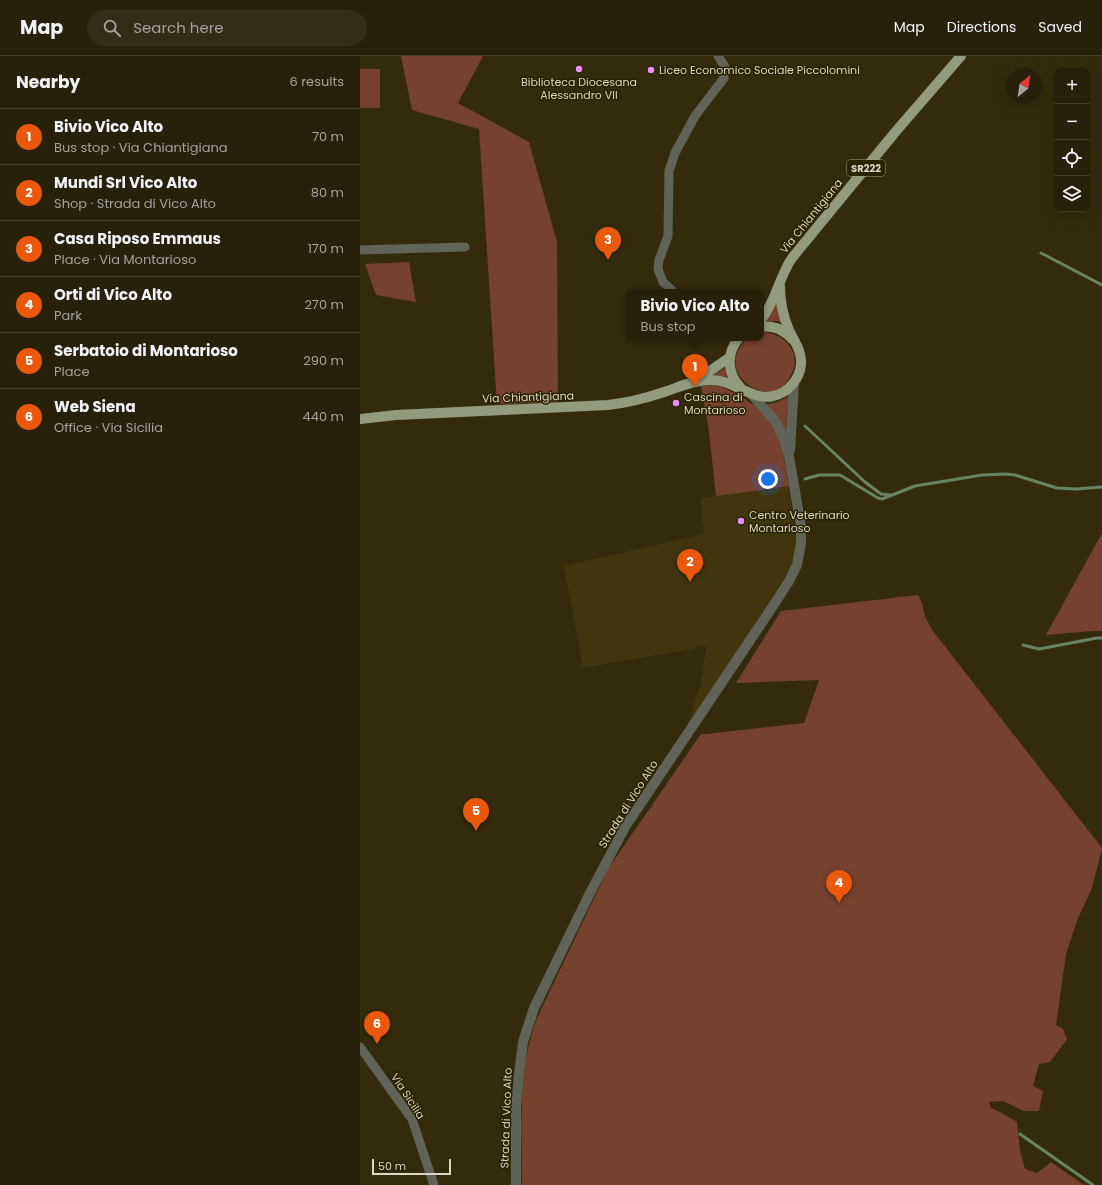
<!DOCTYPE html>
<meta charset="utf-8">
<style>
:root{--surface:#27200a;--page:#332d18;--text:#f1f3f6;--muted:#a4a39c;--line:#433e2b;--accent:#ea580c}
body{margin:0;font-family:Poppins,sans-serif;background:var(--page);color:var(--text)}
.controls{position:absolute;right:12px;top:12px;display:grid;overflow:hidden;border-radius:8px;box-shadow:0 4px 16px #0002}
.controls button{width:36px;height:36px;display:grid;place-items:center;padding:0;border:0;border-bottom:1px solid var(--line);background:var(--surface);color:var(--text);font:20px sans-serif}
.compass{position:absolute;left:646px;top:12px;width:36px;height:36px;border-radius:50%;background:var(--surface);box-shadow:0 4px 16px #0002;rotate:30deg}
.scale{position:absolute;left:12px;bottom:10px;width:79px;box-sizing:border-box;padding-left:4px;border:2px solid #dcd7c6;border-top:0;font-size:11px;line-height:14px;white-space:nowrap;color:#dcd7c6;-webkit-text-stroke:3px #2a2203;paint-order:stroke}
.you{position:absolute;left:408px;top:423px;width:14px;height:14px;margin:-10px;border:3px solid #fff;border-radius:50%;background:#1a73e8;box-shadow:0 0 0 6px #1a73e833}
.badge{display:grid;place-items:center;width:26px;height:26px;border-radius:50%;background:var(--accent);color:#fff;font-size:13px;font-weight:700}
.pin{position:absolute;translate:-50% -33px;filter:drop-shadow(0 1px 2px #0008)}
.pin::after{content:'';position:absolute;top:21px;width:14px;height:12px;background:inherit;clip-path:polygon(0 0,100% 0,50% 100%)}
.popup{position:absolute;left:266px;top:233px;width:138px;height:52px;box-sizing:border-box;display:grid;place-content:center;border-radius:8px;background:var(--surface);filter:drop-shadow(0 1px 3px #0005);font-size:13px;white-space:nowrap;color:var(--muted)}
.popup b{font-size:15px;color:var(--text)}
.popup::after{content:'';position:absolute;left:50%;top:100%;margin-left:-8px;border:8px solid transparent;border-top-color:var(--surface)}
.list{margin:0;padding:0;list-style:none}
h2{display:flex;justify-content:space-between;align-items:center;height:52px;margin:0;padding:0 16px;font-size:17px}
h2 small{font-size:13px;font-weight:400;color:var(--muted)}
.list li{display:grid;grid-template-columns:26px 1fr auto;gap:12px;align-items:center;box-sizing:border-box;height:56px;padding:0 16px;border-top:1px solid var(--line)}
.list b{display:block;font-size:15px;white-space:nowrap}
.list p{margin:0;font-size:13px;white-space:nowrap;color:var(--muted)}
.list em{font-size:13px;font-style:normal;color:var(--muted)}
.icon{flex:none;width:22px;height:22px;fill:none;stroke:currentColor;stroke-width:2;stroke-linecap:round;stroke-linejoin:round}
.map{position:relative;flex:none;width:742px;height:1129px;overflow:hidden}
header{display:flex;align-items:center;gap:24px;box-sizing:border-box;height:56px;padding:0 20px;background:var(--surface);border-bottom:1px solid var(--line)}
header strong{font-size:19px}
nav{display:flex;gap:22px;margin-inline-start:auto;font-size:14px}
.search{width:280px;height:36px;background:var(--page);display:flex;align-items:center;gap:10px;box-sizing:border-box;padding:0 14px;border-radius:22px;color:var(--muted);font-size:15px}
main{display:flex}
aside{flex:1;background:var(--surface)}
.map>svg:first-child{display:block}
.built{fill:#40350d}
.green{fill:#76412f}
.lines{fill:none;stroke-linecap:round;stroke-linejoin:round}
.stream{stroke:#678464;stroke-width:3}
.minor{stroke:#606456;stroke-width:9}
.tertiary{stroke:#606456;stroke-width:10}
.primary{stroke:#939b7f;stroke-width:10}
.poi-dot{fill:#ea8dfd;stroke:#2a2203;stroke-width:1.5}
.labels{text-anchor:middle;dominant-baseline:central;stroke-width:3;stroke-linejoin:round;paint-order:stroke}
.shield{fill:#2a2203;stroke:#a7a18c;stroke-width:1}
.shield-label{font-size:10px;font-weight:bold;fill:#dcd7c6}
.poi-label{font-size:11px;fill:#dcd7c6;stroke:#2a2203;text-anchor:start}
.street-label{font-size:11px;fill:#dcd7c6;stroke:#2a2203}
</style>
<header>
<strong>Map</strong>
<div class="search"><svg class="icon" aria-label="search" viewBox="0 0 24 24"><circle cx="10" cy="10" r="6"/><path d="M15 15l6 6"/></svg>Search here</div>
<nav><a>Map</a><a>Directions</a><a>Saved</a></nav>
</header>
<main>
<aside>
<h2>Nearby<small>6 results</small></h2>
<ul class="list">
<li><span class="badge">1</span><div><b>Bivio Vico Alto</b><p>Bus stop · Via Chiantigiana</p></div><em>70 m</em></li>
<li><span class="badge">2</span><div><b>Mundi Srl Vico Alto</b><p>Shop · Strada di Vico Alto</p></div><em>80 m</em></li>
<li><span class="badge">3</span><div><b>Casa Riposo Emmaus</b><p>Place · Via Montarioso</p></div><em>170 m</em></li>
<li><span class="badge">4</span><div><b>Orti di Vico Alto</b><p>Park</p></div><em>270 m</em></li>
<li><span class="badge">5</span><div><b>Serbatoio di Montarioso</b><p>Place</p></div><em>290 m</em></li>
<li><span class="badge">6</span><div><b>Web Siena</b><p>Office · Via Sicilia</p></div><em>440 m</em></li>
</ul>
</aside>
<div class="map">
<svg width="742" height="1129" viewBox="0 0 742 1129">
<rect width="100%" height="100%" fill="#342b0d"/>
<path class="built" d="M429,430l7,55 -3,19 -4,10 -76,119 -26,36 14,-43 5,-35 -4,-1 -5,2 -114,20 -19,-102 140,-32 -4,-36z"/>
<path class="green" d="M41,0h82l-25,47 71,39 28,100 1,160 -61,2 -18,-275 -67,-19z
M0,13h20v39h-20z
M49,206l7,40 -40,-7 -11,-31z
M417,242l7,26 -7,-3h-10z
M404,276c13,2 23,7 29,20 3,7 2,16 -2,23 -19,41 -82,-3 -43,-37h13v-5z
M365,312l2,8 -1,1 -13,-2z
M354,329c12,3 21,8 31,14 5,4 13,8 17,12 20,19 22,50 27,75l-73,10 -7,-64 -8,-46z
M430,340l-3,12 -1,25 -19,-29 8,-1z
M742,477v98h-10l-46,4z
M558,539l4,8 3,14 8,14 169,217 -10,40 -14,30 -12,36 -10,71 7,4 4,10 -17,23 -11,2 -6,22 10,5 -4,20h-15l-21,-10 -14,1 2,6 11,5 15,9 3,28 5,19 12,4 14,-11 33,23h-562c0,-55 -5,-115 15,-167l71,-149 93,-135h5l98,-11 15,-43 -83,3 45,-72z"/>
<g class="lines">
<path class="stream" d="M681,197l61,32
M445,370l60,56 16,12 10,1
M445,423l14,-4h21l38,23 4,1 33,-13 67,-11 23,-1 10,1 42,13 19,1 26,-2
M663,589l16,4 58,-11h5
M660,1078l73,51"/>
<path class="minor" d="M0,194l105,-3
M314,236l-11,-10 -5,-13 1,-9 9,-24 1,-65 6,-18 20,-37 29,-38 1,-11 -7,-11
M0,991l52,72 22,66"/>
<path class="tertiary" d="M430,394l4,-67
M156,1129v-78l3,-33 4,-32 11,-34 56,-115 35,-66 148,-221 16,-25 8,-16 4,-22v-17l-12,-70 -5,-16 -8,-18 -24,-27"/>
<path class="primary" d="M401,264c15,-19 18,-43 31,-62l105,-128 64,-74
M401,271c12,-2 23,3 31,12
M379,282c-13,15 -12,35 1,49
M337,324l33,-23
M0,363l36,-4 212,-10c18,-2 35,-6 53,-12 16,-5 32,-13 49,-13 24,-1 40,21 63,16 15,-3 27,-17 28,-32 1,-13 -7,-23 -12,-34 -6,-14 -9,-29 -9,-44"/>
</g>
<g class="poi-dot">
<circle cx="219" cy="13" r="4"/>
<circle cx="291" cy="14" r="4"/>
<circle cx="316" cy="347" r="4"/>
<circle cx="381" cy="465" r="4"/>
</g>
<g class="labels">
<rect class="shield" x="487" y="104" width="38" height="16" rx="3"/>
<g class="shield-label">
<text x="506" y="112">SR222</text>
</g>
<g class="poi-label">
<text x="299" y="14">Liceo Economico Sociale Piccolomini</text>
<text x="219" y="26" text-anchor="middle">Biblioteca Diocesana<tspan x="219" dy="13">Alessandro VII</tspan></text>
<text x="324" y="341">Cascina di<tspan x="324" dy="13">Montarioso</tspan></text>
<text x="389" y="459">Centro Veterinario<tspan x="389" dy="13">Montarioso</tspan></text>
</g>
<g class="street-label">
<text transform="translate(451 160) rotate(-51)">Via Chiantigiana</text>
<text transform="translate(168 341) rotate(-2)">Via Chiantigiana</text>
<text transform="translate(268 748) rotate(-58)">Strada di Vico Alto</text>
<text transform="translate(48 1040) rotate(57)">Via Sicilia</text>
<text transform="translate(146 1062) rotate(-88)">Strada di Vico Alto</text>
</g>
</g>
</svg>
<div class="controls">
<button>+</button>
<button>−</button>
<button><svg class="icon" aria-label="locate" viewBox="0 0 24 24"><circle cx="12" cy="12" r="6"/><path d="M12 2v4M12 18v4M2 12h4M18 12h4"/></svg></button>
<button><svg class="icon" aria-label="layers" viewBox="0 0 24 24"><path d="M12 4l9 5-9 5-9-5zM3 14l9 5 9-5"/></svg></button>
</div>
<svg class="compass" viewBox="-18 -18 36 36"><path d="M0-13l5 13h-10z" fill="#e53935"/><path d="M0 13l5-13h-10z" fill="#a4a39c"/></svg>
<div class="scale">50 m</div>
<div class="you"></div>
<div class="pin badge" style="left:335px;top:331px">1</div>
<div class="popup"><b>Bivio Vico Alto</b>Bus stop</div>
<div class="pin badge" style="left:330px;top:526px">2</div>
<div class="pin badge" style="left:248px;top:204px">3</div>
<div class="pin badge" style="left:479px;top:847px">4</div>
<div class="pin badge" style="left:116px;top:775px">5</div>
<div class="pin badge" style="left:17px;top:988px">6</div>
</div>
</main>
